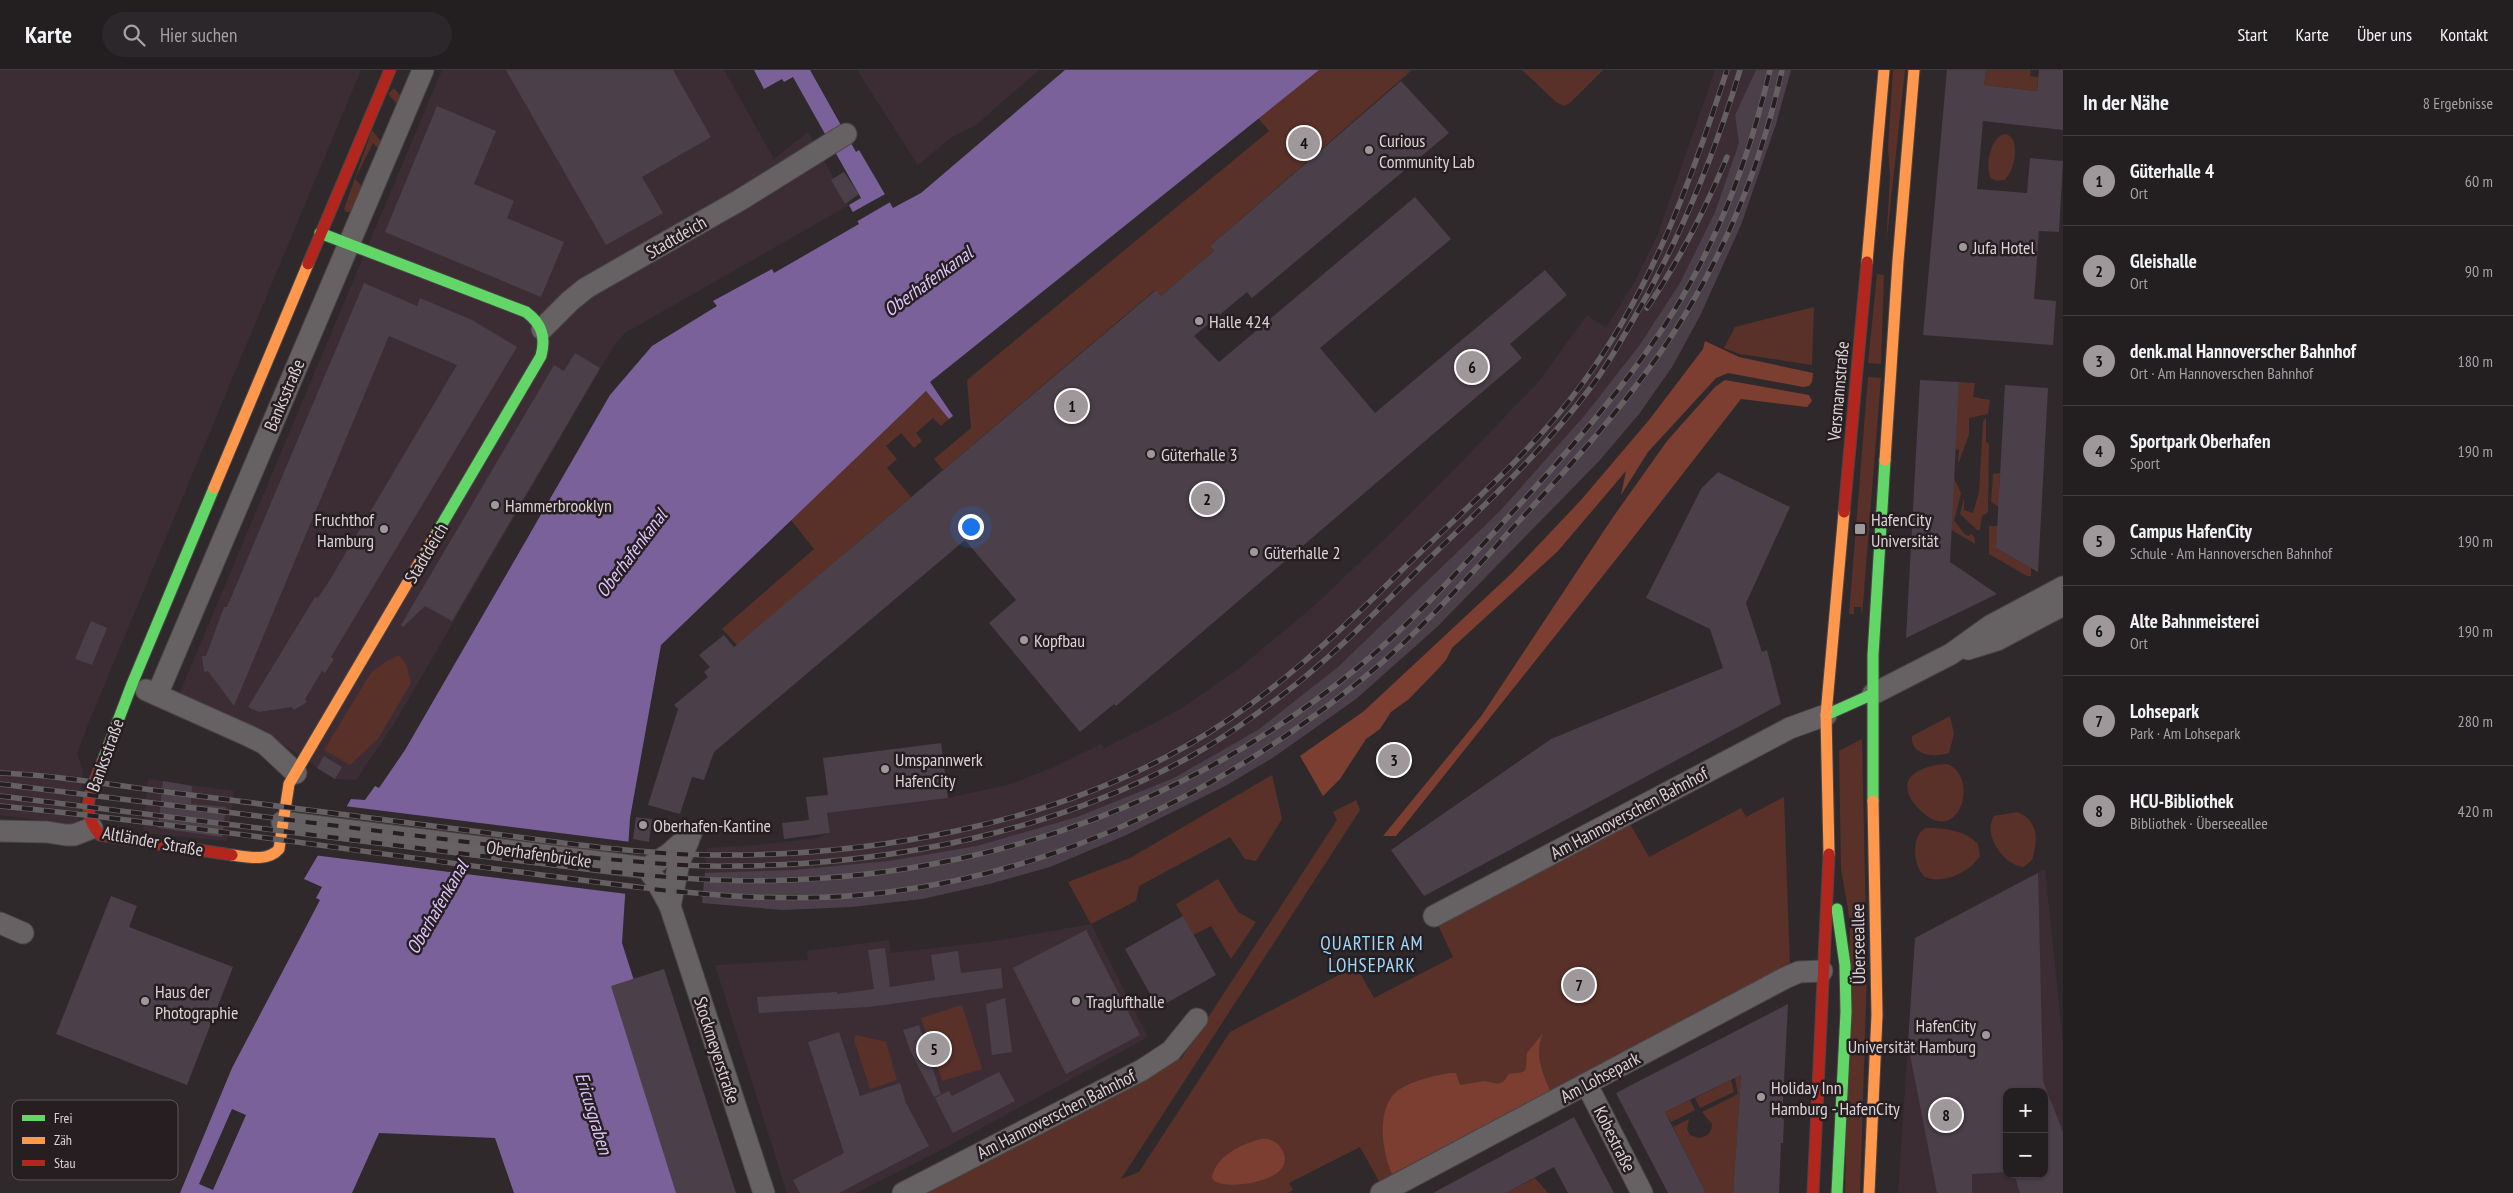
<!DOCTYPE html>
<html lang="de">
<meta charset="utf-8">
<style>
:root{--surface:#231f21;--page:#2b272a;--text:#f1f3f6;--muted:#a3a2a5;--line:#403d3f;--accent:#9e989a}
body{margin:0;font-family:"PT Sans Narrow",sans-serif;background:var(--page);color:var(--text)}
.controls{position:absolute;right:15px;bottom:15px;display:grid;overflow:hidden;border-radius:10px;box-shadow:0 1px 4px #0004}
.controls button{width:45px;height:45px;display:grid;place-items:center;padding:0;border:0;border-bottom:1px solid var(--line);background:var(--surface);color:var(--text);font:25px sans-serif}
.you{position:absolute;left:970px;top:456px;width:18px;height:18px;margin:-12px;border:4px solid #fff;border-radius:50%;background:#1a73e8;box-shadow:0 0 0 8px #1a73e833}
.badge{display:grid;place-items:center;width:32px;height:32px;border-radius:50%;background:var(--accent);color:#111;font-size:16px;font-weight:700}
.pin{position:absolute;translate:-50% -50%;border:2px solid #fff;box-shadow:0 1px 5px #0006}
.list{margin:0;padding:0;list-style:none}
h2{display:flex;justify-content:space-between;align-items:center;height:65px;margin:0;padding:0 20px;font-size:21px}
h2 small{font-size:16px;font-weight:400;color:var(--muted)}
.list li{display:grid;grid-template-columns:32px 1fr auto;gap:15px;align-items:center;box-sizing:border-box;height:90px;padding:0 20px;border-top:1px solid var(--line)}
.list b{display:block;font-size:19px;white-space:nowrap}
.list p{margin:0;font-size:16px;white-space:nowrap;color:var(--muted)}
.list em{font-size:16px;font-style:normal;color:var(--muted)}
.icon{flex:none;width:28px;height:28px;fill:none;stroke:currentColor;stroke-width:2;stroke-linecap:round;stroke-linejoin:round}
.map{position:relative;flex:none;width:2063px;height:1123px;overflow:hidden}
header{display:flex;align-items:center;gap:30px;box-sizing:border-box;height:70px;padding:0 25px;background:var(--surface);border-bottom:1px solid var(--line)}
header strong{font-size:24px}
nav{display:flex;gap:28px;margin-inline-start:auto;font-size:18px}
.search{width:350px;height:45px;background:var(--page);display:flex;align-items:center;gap:12px;box-sizing:border-box;padding:0 18px;border-radius:28px;color:var(--muted);font-size:19px}
main{display:flex}
aside{flex:1;background:var(--surface)}
.map>svg:first-child{display:block}
.built{fill:#3c2d35;fill-rule:evenodd}
.green{fill:#593129}
.forest{fill:#7b3e31}
.water{fill:#7a619a}
.pier{fill:#2f292c}
.building{fill:#4b3f4a}
.lines{fill:none;stroke-linecap:round;stroke-linejoin:round}
.street-casing{stroke:#4a4547;stroke-width:23}
.fast-casing{stroke:#4a4547;stroke-width:13}
.slow-casing{stroke:#4a4547;stroke-width:13}
.jam-casing{stroke:#4a4547;stroke-width:13}
.street{stroke:#666264;stroke-width:21}
.fast{stroke:#63d668;stroke-width:11}
.slow{stroke:#ff974d;stroke-width:11}
.jam{stroke:#b3261e;stroke-width:11}
.rail-casing{stroke:#656062;stroke-width:5.5}
.rail{stroke:#271e22;stroke-width:4;stroke-dasharray:11;stroke-linecap:butt}
.poi-dot{fill:#9e989a;stroke:#271e22;stroke-width:2}
.labels{text-anchor:middle;dominant-baseline:central;stroke-width:5;stroke-linejoin:round;paint-order:stroke}
.poi-label{font-size:18px;fill:#dad3d6;stroke:#271e22;text-anchor:start}
.street-label{font-size:18px;fill:#dad3d6;stroke:#271e22}
.water-label{font-size:19px;font-style:italic;fill:#dcc6fc;stroke:#271e22}
.neighbourhood-label{font-size:19px;letter-spacing:1px;fill:#9ddafe;stroke:#271e22}
.key{fill:#271e22;stroke:#5d5458;stroke-width:1}
.key-label{font-size:14px;fill:#dad3d6}
</style>
<header>
<strong>Karte</strong>
<div class="search"><svg class="icon" aria-label="search" viewBox="0 0 24 24"><circle cx="10" cy="10" r="6"/><path d="M15 15l6 6"/></svg>Hier suchen</div>
<nav><a>Start</a><a>Karte</a><a>Über uns</a><a>Kontakt</a></nav>
</header>
<main>
<div class="map">
<svg width="2063" height="1123" viewBox="0 0 2063 1123">
<rect width="100%" height="100%" fill="#2f292c"/>
<path class="built" d="M0,0h361l-273,654 -11,30 6,17 -5,54 -78,-10z
M442,0h282l50,89 34,-27 41,73 -224,128 -10,11 -221,380 -38,56 -21,-1 -59,-39 -98,-43z
M857,0h182l-63,55 -24,12 -34,28z
M1715,0h76l-15,54 -35,101 -41,91 -28,51 -33,47 -39,46 -163,167 -81,72 -82,58 -47,28 -100,50 -77,32 -61,17 -67,15 -71,8 -70,3 -79,-7 5,-55 50,-3 60,-7 13,-5 -3,-20 121,-15 63,-14 43,-17 47,-23 3,4 45,-22 30,-16 58,-40 77,-64 79,-75 84,-85 63,-66 47,-65 19,13 28,-45 24,-49z
M148,709l86,12 -7,50 -84,-8z
M2045,799l18,173v151h-165l17,-255zM2007,1022h37v82h-37z
M1091,854l57,113 -203,111 -89,45h-69l-72,-228 93,-5 -1,-9 82,-11 2,13 104,-12z"/>
<path class="green" d="M1319,0h93l-202,176 4,5 -53,45 -6,-6 -212,180 -9,-11 37,-31 -4,-48 302,-249 -11,-13z
M1522,0h81l-33,33 -6,3 -8,-4z
M1893,0h12l-19,176 4,-69 -2,-30z
M1986,0h45l-1,6 8,1 -1,14 -53,-6z
M394,18l9,11 -22,53 -8,-9 -18,36 10,10 -12,23h-7l-2,-3 28,-79 8,10 4,-3 13,-33 -9,-10z
M2006,64c16,5 8,40 -2,46l-7,1 -6,-3c-7,-12 0,-43 15,-44z
M1877,204l7,1 -3,89 -13,-1z
M1814,237l-2,58 -72,-11 -16,-6 11,-21z
M1868,307l13,1 -19,238 -1,-9h-7v7h-5z
M1959,312l16,1 -2,14 17,3 -2,14 -19,4v16l-11,31 1,-15 -4,-1z
M926,321l23,28 -8,7 -8,-8 -17,15 6,8 -8,7 -13,-15 -15,13 11,13 -10,9 24,29 -174,148 -15,-16 92,-80 -23,-29z
M1986,348v24l3,2 -1,68 -6,4 -2,14h-3l-17,-16 4,-16v12l9,3 6,-21 4,-71z
M2000,403l-1,34 -8,-5 2,-28z
M1953,406l8,17 -7,28c6,5 7,11 14,15l4,-2 3,5v5l-25,-15z
M1989,456h9l-2,22 35,20v8h-4l-38,-22z
M399,585l7,9 5,19 -33,56 -28,26 -26,-15 46,-76 15,-12z
M1950,646l4,18 -5,19c-15,5 -39,2 -37,-17z
M1862,669l5,231 -7,223h-15l5,-272 -9,-52 -2,-118z
M1947,694c33,11 13,87 -28,45 -28,-29 -1,-44 28,-45z
M1272,705l10,44 -26,42 -11,-2 -15,-22 -91,49 -3,15 -45,23 -23,-42 62,-24z
M1784,727l6,171 -410,215 -20,-36 -71,36 4,7 -5,3h-364l252,-136 5,2 156,-239 -4,-8 23,-12 4,10 -239,369 18,-7 91,-140 126,-66 18,32 79,-41 -16,-34 193,-99 19,33 92,-49 5,9z
M2017,742c22,8 21,29 15,48l-8,7c-20,-1 -42,-32 -30,-51z
M1926,758c19,0 38,2 52,16l2,12c-10,16 -37,29 -55,21 -12,-10 -15,-42 1,-49z
M1218,809l20,33 18,10 -25,37 -20,-33 -18,9 -17,-31z
M962,935l20,64 -40,12 -21,-63z
M856,965l30,7 11,38 -27,9 -16,-50z
M1741,1005l-8,118h-27l-33,-66 16,-8 -2,10 3,6 9,3c8,-1 13,-6 13,-14l-10,-12 36,-18 -3,-16z
M1731,1010l3,12 -34,16 -5,-10z
M1690,1030l5,10 -24,12 -6,-10z
M1535,1108l13,15h-42z"/>
<path class="forest" d="M1705,271l34,16 74,16 -1,9 -3,4 -6,1 -75,-14 -12,5 -68,74 -27,43 5,-24 -68,80 -106,97 -6,12 -8,9 -29,30 -18,13 -11,17 -14,10 -26,40 -17,17 -23,-40 64,-45 148,-138 69,-73 68,-80 54,-71z
M1725,310l84,15 3,6 -5,6 -66,-8 -116,149 -229,288h-13l99,-121 129,-195 56,-79 48,-54z
M1543,963c-9,21 -1,38 7,58l-158,83c-10,-22 -16,-64 4,-82 9,-9 43,-18 55,-19h5l4,12 25,-4 13,3 6,-3 5,-7c21,-2 16,-2 18,-21z
M1261,1069c8,-1 15,2 20,9 23,35 -64,45 -69,30 3,-22 30,-34 49,-39z"/>
<path class="water" d="M754,0h56l46,82 3,-2 34,58 28,-15 144,-123h254l-389,312 23,34 -4,3 -23,-28 -265,254 -31,173 -8,125 80,250h-188l-19,-55 -116,-5 -27,60h-172l52,-125 88,-168 -4,-2 6,-11 -18,-8 47,-80 14,1 10,-14 4,2 26,-38 205,-355 42,-49 65,-40 -4,-5 59,-32 2,4 85,-49 -10,-19 12,-7 -68,-121 -9,5 -2,-3 -18,10z"/>
<path class="pier" d="M887,123l5,8 -36,21 -5,-9z
M344,736l287,36 -4,52 -314,-39z
M232,1039l14,6 -33,75 -14,-6z"/>
<path class="building" d="M506,0h167l38,67 -69,40 21,36 -57,32z
M1756,0h35l-15,54 -35,101 -41,91 -28,51 -33,47 -39,46 -163,167 -81,72 -82,58 -47,28 -101,50 -76,32 -61,17 -67,15 -71,8 -68,3 -81,-7 3,-30 89,-3 95,-9 88,-15 100,-29 97,-39 84,-48 80,-63 162,-156 85,-96 54,-69 41,-63 35,-71 24,-69 -4,-28z
M1947,0h39l-2,15 53,6 2,-21h24v60l-80,-9 -6,68 50,4 3,-35 33,3 -4,71 -20,-1 -5,68 22,2 -3,44 -130,-10z
M1401,11l48,52 -197,165 -5,-6 -53,44 25,26 196,-165 36,42 -131,109 55,65 170,-143 22,25 -57,49 12,14 -406,348 -2,-2 -34,28 -91,-109 27,-23 -51,-60 -251,212 -10,28 -12,-3 -12,37 -32,-9 30,-96 -4,-4 34,-28 -4,-5 6,-5 -11,-12 25,-20 10,12 422,-357 5,6 53,-45 -4,-5z
M437,36l59,25 -22,53 40,17 -7,17 57,24 -23,55 -156,-65z
M844,102l15,22 -14,10 -14,-24z
M364,213l53,23 3,-8 52,22 45,27 -186,310 3,2 -9,14 -3,-2 -17,28 2,3 -13,8 -2,-3 -33,5 -11,-5 67,-110 3,1 13,-20 126,-213 -68,-29 -155,370 -26,-35 -4,1 -2,-16h4l18,-49h3z
M575,283l25,15 -148,253 -27,-15 -22,21 -2,-2 153,-260 10,6z
M1920,310l39,2 -9,180 47,32 -91,44z
M2005,315l43,3 -10,184 -42,-24z
M1718,402l72,35 -44,96 16,49 5,-2 14,54 -357,192 -33,-46 160,-111 172,-71 -13,-39 -64,-31 55,-109z
M91,551l16,7 -15,37 -17,-6z
M941,673l7,55 -121,15 3,20 -46,6 -2,-16 27,-3 -3,-23 22,-2 -5,-37z
M324,686l18,11 -7,12 -18,-11z
M163,711l29,5 -1,18 35,3 -4,30 -64,-9z
M636,747l16,2 -3,23 -16,-3z
M2038,803l5,208 20,51v61h-43l-6,-19h30v-82h-37v80l-35,2v19h-35l-29,-149 7,-106z
M111,826l26,10 -8,21 104,40 -46,118 -131,-51z
M1183,846l33,59 -58,33 -33,-59z
M1086,860l54,105 -74,39 -53,-106z
M885,878l5,39 45,-7 -4,-25 27,-4 3,22 40,-5 2,20 -133,19 -111,6 -2,-16 80,-5v2l37,-5 -6,-39z
M664,899l72,224h-60l-65,-207z
M1005,928l7,54 -20,3 -6,-51z
M1788,934l-6,115h2l-1,24h-2l-2,50h-46l8,-118 -76,37 41,81h-38l-52,-100z
M919,955l22,69 -7,3 -24,-47 -7,-20z
M839,962l21,64 40,-13 6,20 23,43 -90,47h-39l-7,-13 51,-27 -36,-111z
M999,1002l16,29 -62,32 -18,-35 14,-7 3,5z
M1574,1047l40,76h-46l-14,-26 -48,26h-73z"/>
<g class="lines">
<g class="street-casing">
<path id="street" d="M542,259l28,-28 16,-13 154,-88 106,-66
M1968,579l29,-9 66,-35
M146,620l103,46 16,8 31,29
M1873,624l78,-40 39,-28 73,-39
M157,625l266,-625
M282,752l365,46 22,-14 22,-20
M0,761l47,1 19,3h8l18,-7
M647,798l10,14 13,24 94,287
M670,836l9,-43 10,-24
M1434,846l356,-188 36,-13
M0,853l23,10
M1587,1015l55,108
M903,1123l239,-123 29,-19 26,-32
M1381,1123l404,-215 14,-6 23,-1"/>
</g>
<g class="fast-casing">
<path id="fast" d="M320,163l206,79c16,12 20,25 15,44l-106,180
M1826,645l47,-21
M102,693l30,-79 82,-196
M1873,731v-146l12,-195
M1837,839l8,56 1,47 -9,181"/>
</g>
<g class="slow-casing">
<path id="slow" d="M1867,192l17,-192
M1885,390l13,-199 16,-191
M214,418l94,-224
M1829,784l-3,-139 18,-203
M232,785c15,2 36,7 47,-6l10,-65 146,-248
M1869,1123l8,-178 -4,-214"/>
</g>
<g class="jam-casing">
<path id="jam" d="M308,194l82,-194
M1844,442l23,-250
M102,693c-10,27 -24,46 -2,72l132,20
M1813,1123l16,-339"/>
</g>
<use href="#street" class="street"/>
<use href="#fast" class="fast"/>
<use href="#slow" class="slow"/>
<use href="#jam" class="jam"/>
<g class="rail-casing">
<path id="rail" d="M1647,238c32,-47 58,-98 80,-151
M0,703c56,2 112,12 167,19 105,13 209,27 313,40 77,10 154,22 231,23 159,2 338,-30 477,-110 82,-47 152,-113 219,-180 60,-58 126,-114 175,-181 70,-95 109,-203 145,-314
M0,714l596,74c45,4 91,9 137,8 157,-1 322,-34 460,-111 31,-17 60,-38 88,-59 57,-43 106,-96 156,-145 53,-51 106,-101 151,-160 16,-20 28,-42 41,-64 48,-81 84,-167 111,-257
M0,726l595,74c65,7 130,13 195,10 207,-8 405,-80 566,-211 60,-49 112,-109 165,-166 51,-56 100,-112 142,-175 51,-77 86,-168 107,-258
M0,736c174,17 347,44 520,66 122,16 246,36 369,20 174,-22 337,-103 472,-212 54,-43 101,-96 147,-147 64,-69 129,-139 178,-220 45,-74 78,-159 96,-243"/>
</g>
<use href="#rail" class="rail"/>
</g>
<g class="poi-dot">
<circle cx="1369" cy="80" r="5"/>
<circle cx="1963" cy="177" r="5"/>
<circle cx="1199" cy="251" r="5"/>
<circle cx="1151" cy="384" r="5"/>
<circle cx="495" cy="435" r="5"/>
<circle cx="384" cy="459" r="5"/>
<rect x="1854" y="453" width="12" height="12" rx="2.5"/>
<circle cx="1254" cy="482" r="5"/>
<circle cx="1024" cy="570" r="5"/>
<circle cx="885" cy="699" r="5"/>
<circle cx="643" cy="755" r="5"/>
<circle cx="145" cy="931" r="5"/>
<circle cx="1076" cy="931" r="5"/>
<circle cx="1986" cy="965" r="5"/>
<circle cx="1761" cy="1027" r="5"/>
</g>
<g class="labels">
<g class="poi-label">
<text x="1379" y="70">Curious<tspan x="1379" dy="21">Community Lab</tspan></text>
<text x="1973" y="177">Jufa Hotel</text>
<text x="1209" y="251">Halle 424</text>
<text x="1161" y="384">Güterhalle 3</text>
<text x="505" y="435">Hammerbrooklyn</text>
<text x="374" y="449" text-anchor="end">Fruchthof<tspan x="374" dy="21">Hamburg</tspan></text>
<text x="1871" y="449">HafenCity<tspan x="1871" dy="21">Universität</tspan></text>
<text x="1264" y="482">Güterhalle 2</text>
<text x="1034" y="570">Kopfbau</text>
<text x="895" y="689">Umspannwerk<tspan x="895" dy="21">HafenCity</tspan></text>
<text x="653" y="755">Oberhafen-Kantine</text>
<text x="155" y="921">Haus der<tspan x="155" dy="21">Photographie</tspan></text>
<text x="1086" y="931">Traglufthalle</text>
<text x="1976" y="955" text-anchor="end">HafenCity<tspan x="1976" dy="21">Universität Hamburg</tspan></text>
<text x="1771" y="1017">Holiday Inn<tspan x="1771" dy="21">Hamburg - HafenCity</tspan></text>
</g>
<g class="street-label">
<text transform="translate(676 167) rotate(-30)">Stadtdeich</text>
<text transform="translate(1838 321) rotate(-85)">Versmannstraße</text>
<text transform="translate(284 325) rotate(-67)">Banksstraße</text>
<text transform="translate(426 483) rotate(-59)">Stadtdeich</text>
<text transform="translate(105 685) rotate(-70)">Banksstraße</text>
<text transform="translate(1629 743) rotate(-28)">Am Hannoverschen Bahnhof</text>
<text transform="translate(153 771) rotate(10)">Altländer Straße</text>
<text transform="translate(539 784) rotate(8)">Oberhafenbrücke</text>
<text transform="translate(1858 874) rotate(-91)">Überseeallee</text>
<text transform="translate(717 980) rotate(72)">Stockmeyerstraße</text>
<text transform="translate(1600 1007) rotate(-28)">Am Lohsepark</text>
<text transform="translate(1056 1044) rotate(-27)">Am Hannoverschen Bahnhof</text>
<text transform="translate(1615 1069) rotate(63)">Kobestraße</text>
</g>
<g class="water-label">
<text transform="translate(928 211) rotate(-36)">Oberhafenkanal</text>
<text transform="translate(631 483) rotate(-53)">Oberhafenkanal</text>
<text transform="translate(437 837) rotate(-60)">Oberhafenkanal</text>
<text transform="translate(594 1043) rotate(73)">Ericusgraben</text>
</g>
<g class="neighbourhood-label">
<text x="1372" y="873">QUARTIER AM<tspan x="1372" dy="22">LOHSEPARK</tspan></text>
</g>
</g>
<rect x="12" y="1030" width="166" height="80" rx="8" class="key"/>
<rect x="22" y="1045" width="23" height="6" fill="#63d668"/>
<rect x="22" y="1067" width="23" height="7" fill="#ff974d"/>
<rect x="22" y="1090" width="23" height="6" fill="#b3261e"/>
<g class="key-label">
<text x="54" y="1053">Frei</text>
<text x="54" y="1075">Zäh</text>
<text x="54" y="1098">Stau</text>
</g>
</svg>
<div class="controls">
<button>+</button>
<button>−</button>
</div>
<div class="you"></div>
<div class="pin badge" style="left:1072px;top:336px">1</div>
<div class="pin badge" style="left:1207px;top:429px">2</div>
<div class="pin badge" style="left:1394px;top:690px">3</div>
<div class="pin badge" style="left:1304px;top:73px">4</div>
<div class="pin badge" style="left:934px;top:979px">5</div>
<div class="pin badge" style="left:1472px;top:297px">6</div>
<div class="pin badge" style="left:1579px;top:915px">7</div>
<div class="pin badge" style="left:1946px;top:1045px">8</div>
</div>
<aside>
<h2>In der Nähe<small>8 Ergebnisse</small></h2>
<ul class="list">
<li><span class="badge">1</span><div><b>Güterhalle 4</b><p>Ort</p></div><em>60 m</em></li>
<li><span class="badge">2</span><div><b>Gleishalle</b><p>Ort</p></div><em>90 m</em></li>
<li><span class="badge">3</span><div><b>denk.mal Hannoverscher Bahnhof</b><p>Ort · Am Hannoverschen Bahnhof</p></div><em>180 m</em></li>
<li><span class="badge">4</span><div><b>Sportpark Oberhafen</b><p>Sport</p></div><em>190 m</em></li>
<li><span class="badge">5</span><div><b>Campus HafenCity</b><p>Schule · Am Hannoverschen Bahnhof</p></div><em>190 m</em></li>
<li><span class="badge">6</span><div><b>Alte Bahnmeisterei</b><p>Ort</p></div><em>190 m</em></li>
<li><span class="badge">7</span><div><b>Lohsepark</b><p>Park · Am Lohsepark</p></div><em>280 m</em></li>
<li><span class="badge">8</span><div><b>HCU-Bibliothek</b><p>Bibliothek · Überseeallee</p></div><em>420 m</em></li>
</ul>
</aside>
</main>
